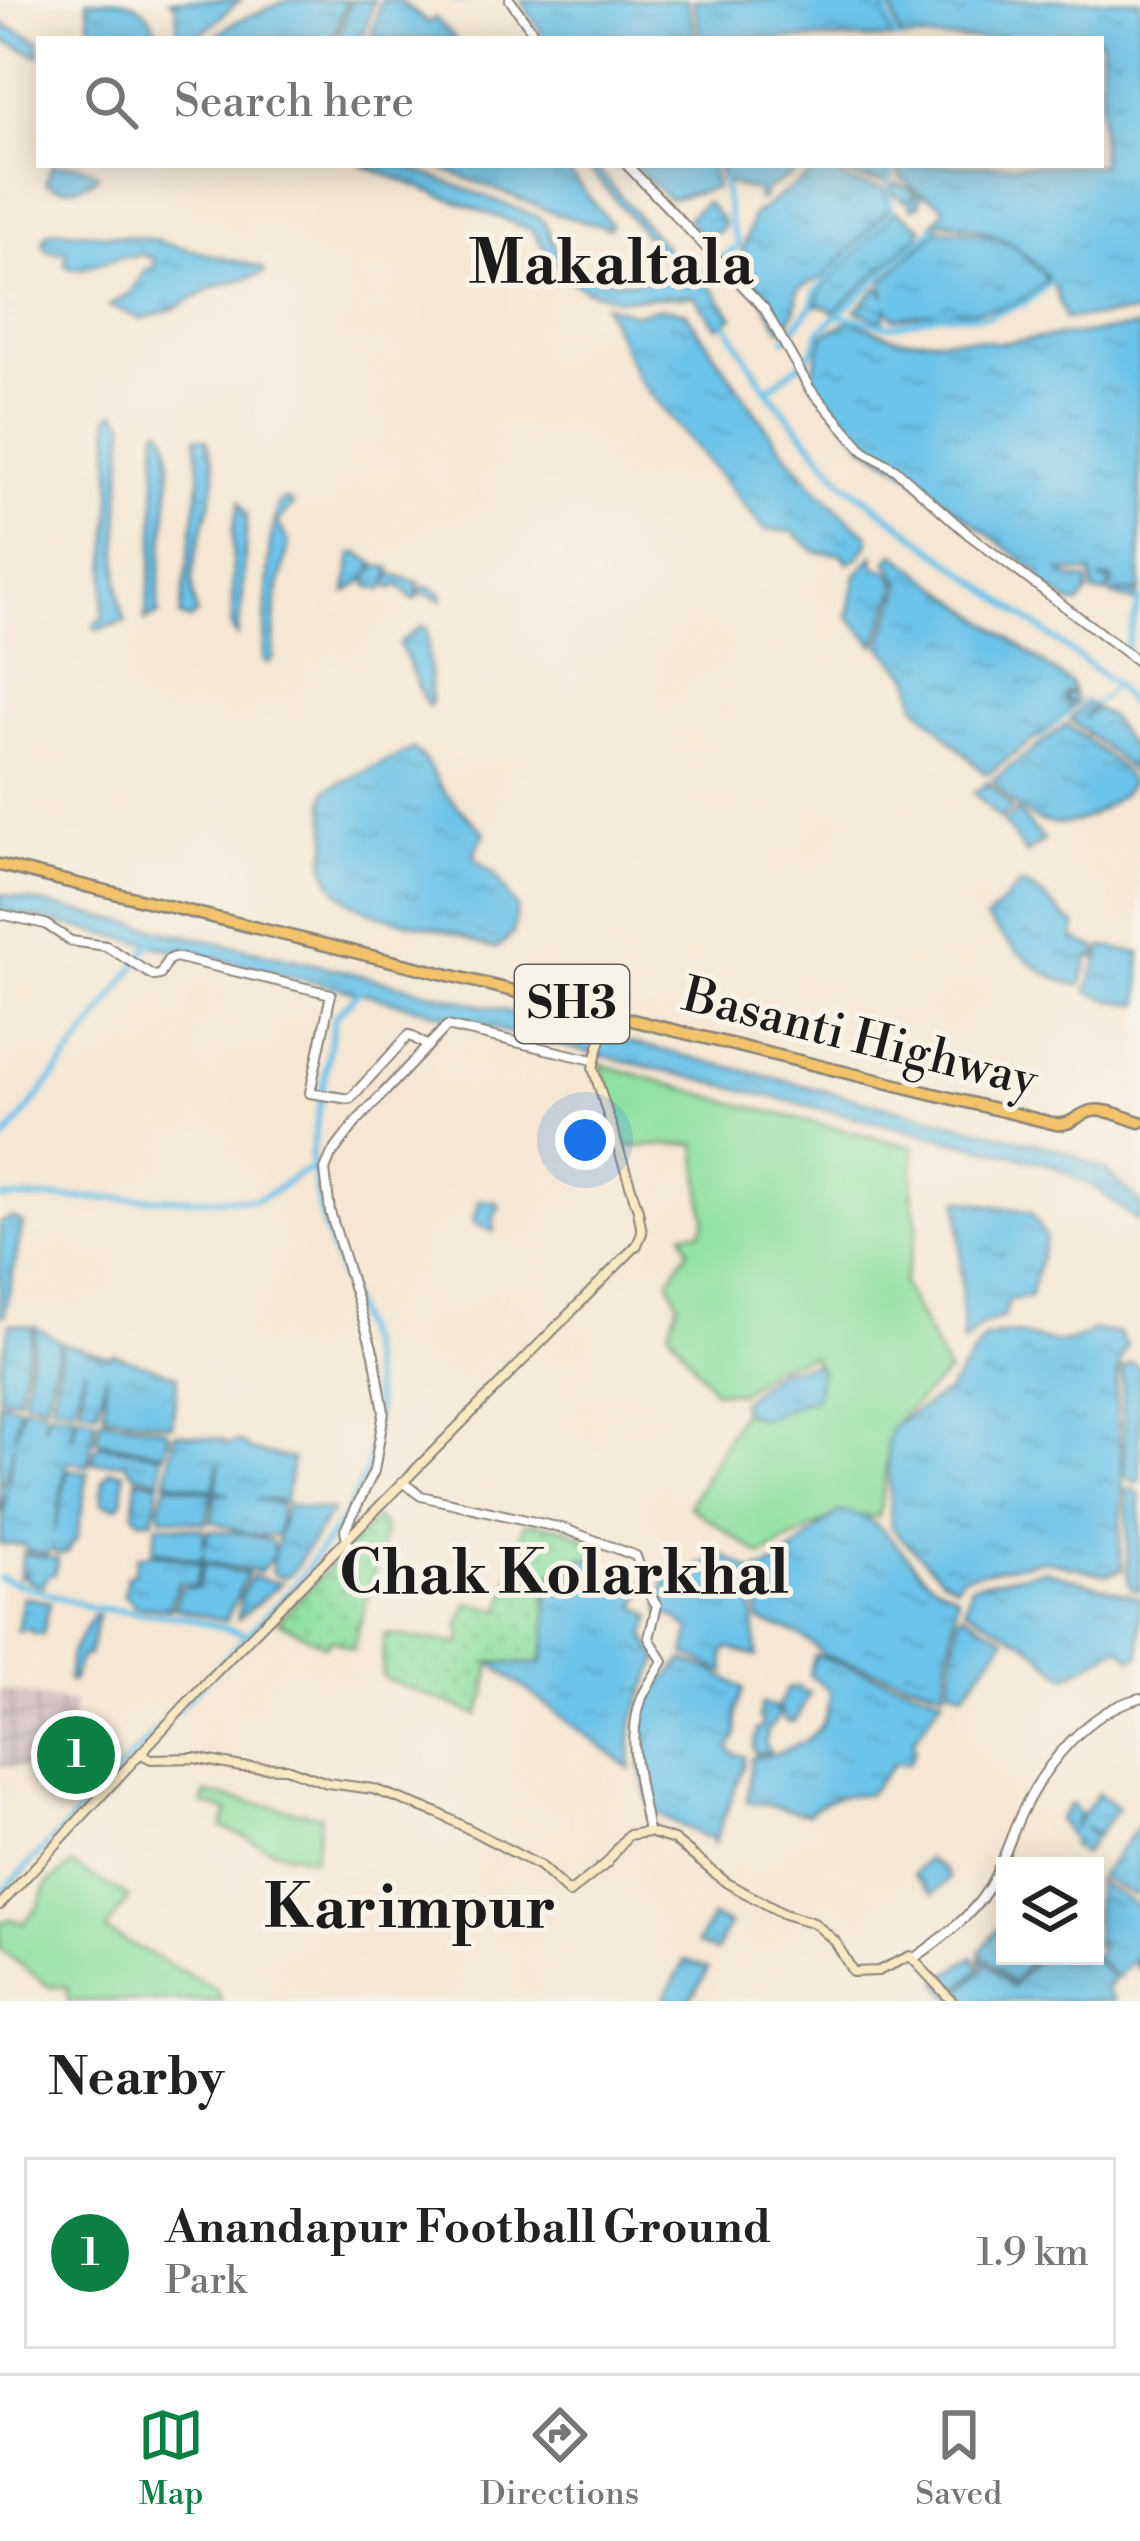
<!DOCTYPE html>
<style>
:root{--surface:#fff;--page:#f2f2f2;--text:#222;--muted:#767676;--line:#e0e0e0;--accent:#0b8043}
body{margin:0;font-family:"Libre Bodoni",serif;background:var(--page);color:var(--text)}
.controls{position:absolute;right:36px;bottom:36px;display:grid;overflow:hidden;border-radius:0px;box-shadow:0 6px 30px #0003}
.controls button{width:108px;height:108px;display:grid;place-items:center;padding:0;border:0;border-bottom:3px solid var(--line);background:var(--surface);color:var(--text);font:60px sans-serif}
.you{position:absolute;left:585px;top:1140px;width:42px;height:42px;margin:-30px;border:9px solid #fff;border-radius:50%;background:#1a73e8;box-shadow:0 0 0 18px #1a73e833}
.badge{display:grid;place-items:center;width:78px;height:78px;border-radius:50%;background:var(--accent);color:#fff;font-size:39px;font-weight:700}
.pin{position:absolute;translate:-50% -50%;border:6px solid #fff;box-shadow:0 3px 12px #0006}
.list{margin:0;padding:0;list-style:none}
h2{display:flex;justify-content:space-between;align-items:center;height:156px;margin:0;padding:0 48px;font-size:51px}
h2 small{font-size:39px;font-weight:400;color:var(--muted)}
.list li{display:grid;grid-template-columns:78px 1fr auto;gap:36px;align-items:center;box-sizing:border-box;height:192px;margin:0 24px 24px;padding:0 24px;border:3px solid var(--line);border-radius:0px}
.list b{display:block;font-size:45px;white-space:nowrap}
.list p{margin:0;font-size:39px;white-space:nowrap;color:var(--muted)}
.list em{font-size:39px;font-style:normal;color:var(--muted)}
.icon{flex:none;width:66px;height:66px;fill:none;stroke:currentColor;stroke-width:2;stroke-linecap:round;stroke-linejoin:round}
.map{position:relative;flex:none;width:1140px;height:2001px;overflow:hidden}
.search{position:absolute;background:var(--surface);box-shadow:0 6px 30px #0003;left:36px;right:36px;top:36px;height:132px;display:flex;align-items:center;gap:30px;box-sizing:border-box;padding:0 42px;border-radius:0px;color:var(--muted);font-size:45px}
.sheet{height:372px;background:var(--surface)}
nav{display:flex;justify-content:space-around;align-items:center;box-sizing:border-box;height:168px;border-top:3px solid var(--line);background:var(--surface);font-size:33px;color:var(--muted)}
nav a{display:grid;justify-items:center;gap:6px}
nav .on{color:var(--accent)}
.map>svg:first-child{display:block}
.industrial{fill:url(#industrial-grid)}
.park{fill:#8ee0a1;stroke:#557e5e;stroke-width:3}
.garden{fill:url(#garden-dots);stroke:#557e5e;stroke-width:3}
.water{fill:url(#water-ripples);stroke:#447082;stroke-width:3}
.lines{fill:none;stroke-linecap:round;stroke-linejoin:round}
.stream{stroke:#6cc3e9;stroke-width:3}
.canal{stroke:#6cc3e9;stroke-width:6}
.tertiary-casing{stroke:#888278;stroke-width:12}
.secondary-casing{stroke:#888278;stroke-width:12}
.primary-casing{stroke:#888278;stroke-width:15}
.tertiary{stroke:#fff;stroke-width:8}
.secondary{stroke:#fae7c3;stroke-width:8}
.primary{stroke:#f2c36a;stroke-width:10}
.labels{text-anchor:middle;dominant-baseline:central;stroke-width:10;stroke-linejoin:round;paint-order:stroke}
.shield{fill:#f7f3e8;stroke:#5e5c59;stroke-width:3}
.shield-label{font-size:45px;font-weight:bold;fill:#1c1c1c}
.street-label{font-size:48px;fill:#1c1c1c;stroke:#f7f3e8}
.district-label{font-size:60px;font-weight:bold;fill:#1c1c1c;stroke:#f7f3e8}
</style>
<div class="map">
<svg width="1140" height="2001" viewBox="0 0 1140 2001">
<defs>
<pattern id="industrial-grid" width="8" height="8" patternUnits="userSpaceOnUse" patternTransform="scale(3)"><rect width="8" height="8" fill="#d2bec3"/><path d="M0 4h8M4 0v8" fill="none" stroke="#b4a3a7"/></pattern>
<pattern id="garden-dots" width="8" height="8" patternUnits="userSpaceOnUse" patternTransform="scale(3)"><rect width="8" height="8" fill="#8ee0a1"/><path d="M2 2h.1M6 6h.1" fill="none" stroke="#7ac08a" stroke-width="1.8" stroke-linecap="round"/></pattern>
<pattern id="water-ripples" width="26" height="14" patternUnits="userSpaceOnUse" patternTransform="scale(3)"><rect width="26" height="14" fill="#6cc3e9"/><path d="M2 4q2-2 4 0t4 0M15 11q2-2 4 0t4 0" fill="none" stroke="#5da7c7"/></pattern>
</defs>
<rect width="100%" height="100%" fill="#f7f3e8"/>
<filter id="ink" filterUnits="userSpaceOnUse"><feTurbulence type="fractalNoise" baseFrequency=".00833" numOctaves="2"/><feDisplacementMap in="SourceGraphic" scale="24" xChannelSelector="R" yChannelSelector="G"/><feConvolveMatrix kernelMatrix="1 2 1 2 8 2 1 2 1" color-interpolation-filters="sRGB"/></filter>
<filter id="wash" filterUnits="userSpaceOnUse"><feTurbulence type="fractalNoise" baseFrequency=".004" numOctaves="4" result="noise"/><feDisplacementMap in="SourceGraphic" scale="48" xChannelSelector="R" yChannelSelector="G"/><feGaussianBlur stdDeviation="2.7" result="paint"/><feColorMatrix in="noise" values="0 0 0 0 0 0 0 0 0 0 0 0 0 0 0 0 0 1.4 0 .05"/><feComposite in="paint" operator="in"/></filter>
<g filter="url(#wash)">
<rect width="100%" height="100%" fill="#f5e7d3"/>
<path class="industrial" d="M0,1690l74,13 -12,69 -62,-6z"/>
<path class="park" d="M601,1064l129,38 184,45 -2,47 6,35 -15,55 45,88 -56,54 -13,91 -41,-3 -76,42 -73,-50 53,-96 8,6 70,-46 -8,-14 -41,11 -31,26 -26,-2 -45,-61 9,-27 -9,-23 19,-30 -5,-17 17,-1 5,-10 -9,-78 -70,3z
M70,1731l20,9 -13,36 -13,-3z
M205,1793l116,23 -7,43 -43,-10 -49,-22 6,-16 -25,-7z
M72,1865l57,32 -23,34 111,59 4,11h-153l-1,-14h-17l-50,-38v-26l10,-4 14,4 15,-18 8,-21z"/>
<path class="garden" d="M376,1518l10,11 -33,120 -23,-10 -4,7 -48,-25z
M531,1523l33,5 38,18 -4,14 -16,-2 -32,16 -5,28 5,18 -10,45 -49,-3 -5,32 -8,21c-32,-14 -64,-23 -96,-38l2,-43 77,10 -1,-19 8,-22 34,7 22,-86z"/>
<path class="water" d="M87,0c45,0 60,0 72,39h-67z
M170,0h70c-26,19 -26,35 -62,39l-2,-34z
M288,0h59l-14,39h-121l21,-16z
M351,0h23l-11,39h-26z
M381,0h18l29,23 7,-5 21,21h-85z
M521,0h166l9,39h-151z
M693,0h195l-4,12 8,27h-191z
M897,0h243v313l-75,6 -10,-31 -14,-18 5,10c-28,34 -66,30 -105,32 -16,0 -31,5 -47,6l-7,-10 -4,14 -27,-12 22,-23 7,9 -3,-14 57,-53c24,3 48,3 71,15 12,6 20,19 30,26 -31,-35 -52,-39 -97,-48l-8,5 -3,-2 12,-14 -2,-6 -20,-12 -3,13 -8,2 -2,-5 -16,-9 -1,-7 5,-4 17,8 -1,7 6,-6 -20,-16v-11h202v-126h-200l-8,-26z
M0,23l39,17v16l-39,-17z
M52,165h26l20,8 -2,6c-19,10 -30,12 -50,4z
M361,165h42l136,52c12,11 9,20 18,32 28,37 83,36 124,29l-95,-113h8l95,110 23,13 21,29 -16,10 -23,-31 -75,3 -33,-9 -24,-15 -30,-45z
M433,165h130l48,59 -2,4 -49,-13z
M633,165h78l5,23 -47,11z
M718,165h92l-46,26 -1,8 -5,1v-9l-37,-9z
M835,165h55l1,1 -3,15c-19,1 -38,-4 -53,-16z
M823,166l30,17 31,6 5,19 -65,69 -26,12 -2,20 -10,18 -6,2 -19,-32 -21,-20c-4,-21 10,-39 12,-61z
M706,202l17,19v6l-18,15 -18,-24z
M896,211l26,17 -4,8 -84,76 -14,-8 -4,2 4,-15z
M59,230l85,8 119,30 2,5 -50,14 -39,21 -34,11 -33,-13 21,-13 17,-25 6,2 2,-10 -16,-7 -3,4c-23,-3 -43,14 -67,11l-4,-3 2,-12 -20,-2 -4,-10 4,-8z
M604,305l32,9 22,-6 26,3c57,76 107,166 184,224l1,7 -11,16 -11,5 -4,-9 -27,-2 -24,-21 -27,-1 -127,-151z
M851,321l48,18h78l21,4 142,-16v265h-24l21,2 -2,8 -24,-7 2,-13 -3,-4 -10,1 10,2 -3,12h-14l-2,-20 -30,-2 8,6 18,3 1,11 -9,13h-7l-32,-22 1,-8 -142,-108 -34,-20 -55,-66 14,-46z
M116,411l9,11c-1,40 -16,171 1,199l-30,9 -2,-5 8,-7 10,-119 -3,-82z
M161,427c24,24 -8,146 -2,187l-14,6 9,-76 3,-114z
M196,437l11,2c3,12 9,26 8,38 -5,48 -34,88 -18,137l-7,6 -10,-4 20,-137z
M286,499l7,6 -15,17 11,21 -13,58 -3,58 -5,4 -5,-3 7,-116 9,-42z
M240,502l7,13 -5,93 -5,28 -5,-8 1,-100z
M359,553l16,11 -11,17 -18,11 6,-38z
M894,553l177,131 5,18 -3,3 -6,-7 3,-7 -5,3 -1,5 7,9 -8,10 -74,55 -6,-1 -67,-67 -5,-27 -31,-33 22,-60 -14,-24z
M874,555l1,12 14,4 9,14 -23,60 -27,-29 8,-41z
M378,566l13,2 -5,16 6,-10 28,9 -4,10 11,-7 15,8v6l-19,-7 -10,7 -14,-15 -7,3 -7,-3 -3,5 -14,-4 -1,-10z
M422,626l5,2 4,75 -3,3c-12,-18 -17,-41 -29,-62z
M1088,702l4,5 -8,11 11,-10 15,9 27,40 -5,5 8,-1v19l-13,-12 2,-4 -3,2 -56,-47z
M1067,724l55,45 9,14c-6,11 -16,17 -27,24 -46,33 -81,15 -111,-27z
M413,749c14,11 16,18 24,32 9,15 34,40 48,51l-10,20 1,8 19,14 22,34 -4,26 -16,14c-18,-2 -28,-11 -44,-15 -40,-13 -119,-15 -128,-69 -1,-9 4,-19 3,-28 -1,-18 -8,-30 0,-47z
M988,782l24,26 -11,12 -27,-27z
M1017,811l27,29 -18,14 -22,-31z
M1021,884c23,6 35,30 55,41l-3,17 2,-3 23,10 -3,9 -6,-2 -8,29c-37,-3 -71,-39 -95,-66z
M0,894l340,76 719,179 45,20 36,33v21l-45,-35 -46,-24 -524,-127 -159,-43 -366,-84z
M1103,947l37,6v51l-28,-3 -25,-10z
M959,1199l72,13 15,26 -16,59 -21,3 -5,17 -23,9 -18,17z
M480,1200l16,2 4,5 -6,8v17l-21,-9z
M13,1218l10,5 -19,93 -4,-1v-93z
M10,1323l23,4 -15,72 -18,-2v-28z
M36,1327l24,14 -14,63 -23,-5z
M1094,1330l25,4 8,12c-22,38 -3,97 -4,139 0,29 -6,57 0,85l-17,5 -62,-15 -82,16 -6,9 -14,-7 -51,-51 -4,-85 5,-16 56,-35 36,-52c48,-19 65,23 110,-9z
M62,1343l48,14 4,-3 64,22 -6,49 -68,-11 2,-40 -8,37 -18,-3 5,-41 -10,40 -23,-3z
M1132,1363l8,5v114l-4,2 -11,-10 -3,-105z
M814,1364l6,6 -4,27c-19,8 -35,16 -56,22l-18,-9 -2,-8 35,-31z
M0,1401l19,5 -4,31 8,-32 22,4 -1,19 6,-18 23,3 -1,27 5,-26 19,5 -8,47 -21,-5 -12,70 13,-62 20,4 -11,64 -10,16 -11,1 -4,-5 -5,5 -21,-4 -3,-5 -23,-1 6,-52 -6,22v-33l7,5 7,-42 -8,35 -6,1z
M101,1418l64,11 5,6 -5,18 -69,-12z
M175,1433l49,7v4l16,-2 12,9 41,8 -8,42 -30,-2 26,5 -3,32 -30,-2 24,7 2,14 12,-50 46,6 -42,64 -7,3 -11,-5 1,-17 -13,17 -57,-12v-8l-3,7 -47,-10 4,-26 47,5v19l5,-18 39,4 -37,-13 5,-28 13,1 -13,-4 4,-29 -7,29 -47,-9z
M100,1445l62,10 -2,25 -24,-5 -12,-13 -32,1 3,-14z
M111,1470l13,3 -2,29 -5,5 -15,-4 1,-23z
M136,1479l24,4 -7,37h-13l-6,-7z
M167,1484l46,9 -7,30 -45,-6 -2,-10z
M1131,1489l9,5v97l-9,-2 -3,-8 -1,-91z
M841,1512c38,0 60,41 84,64 10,10 22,13 33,20l-14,95 -121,-36c-15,-21 -41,-27 -64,-34l-4,-50c38,-7 54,-42 86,-59z
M23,1553l35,6 -3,14 -8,4 -4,9 -17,-6 1,-8 -8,6z
M151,1553l50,10 -5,23 -18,-4 -9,27 -34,-3 -11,-11 3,-18 8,-6 2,-14z
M723,1555l27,15 7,86 -29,-8 -4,5 1,19 -40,-18 5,-24 -15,-13 -16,-6 7,-35 15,-3 3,5 7,-3 1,-6z
M583,1558l18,5v13l22,14 9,-13 8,2 4,7 -7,20 15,11 -7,19 14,23c-20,45 -31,58 -28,110l-140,-106 51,1c9,-35 2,-54 8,-86z
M204,1564l43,10 -21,47 -52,-13 6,-21 18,1z
M1043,1570l97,28v58l-9,2 -10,-11 -55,30 -37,-32 -64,-37 6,-23z
M251,1577l30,6 -43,36 2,-21z
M23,1597l27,5 -7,32 -11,-1 -1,-4 -14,2z
M963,1613l43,25 -42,55 -15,-6 10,-71z
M94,1614l4,1 -9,40h-7l-10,26h-4l3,-28z
M815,1655l128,42 -30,44 2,8 -7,15 -13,-1 -27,31c-23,0 -44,4 -60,20l-61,-13 4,-43c27,-4 60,-12 73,-38 4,-7 5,-20 7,-28l-22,-17z
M683,1660l30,10 30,19 -7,24 1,21 -8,14 5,6 10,2 -1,12 -29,75 -2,-6h-7l-54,-27 -11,-47 8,-22 -6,-7 5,-33z
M798,1687l12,7 -16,28 -8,-1 -8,-14 9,-18z
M762,1704l14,4 3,9 -11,13 -3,14 5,8 -14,2 -3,-6 4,-18 6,-4 -4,-9z
M1098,1793l20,15 -20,27 -14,-8 11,10 -12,17 -12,-9 3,-3 -16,-23 13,-15 9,10 -7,15z
M1140,1824v63l-6,9 -35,-19z
M927,1859l17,11 5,9 -16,15 -20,-19z
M1096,1881l44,26v63l-5,-5 3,-9 -21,22 -23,-22 6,-7 -1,-8 -4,4z
M712,1917l17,7 -13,28 -19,-9z
M1005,1919v37l28,3 -21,24 -32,-31z
M973,1956l7,13 -30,27 -12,-14z
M979,1956l33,31 27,-31h51l24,22 -7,12 7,11h-157l-4,-3 31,-29z
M686,1960l22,9 -19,32h-27z"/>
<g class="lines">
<path class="stream" d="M1108,692l6,-8
M1039,740l44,-40 11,5 12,-10"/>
<path class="canal" d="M456,0h5
M892,0l-5,14 9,25
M723,182l7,39
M720,260l19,-14 -8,-21
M695,276l20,-13
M841,316l51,10 49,-12 47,2 39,-14 23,-19
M724,321l43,69 77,92 270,202 26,33
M785,339l27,-33 3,-14 77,-81 -4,-23 6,-23
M800,365l14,-16 6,-18 115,-104
M767,390l29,-23
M1125,652l15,-53
M0,1146l93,-120 59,-84
M0,1198l255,1c23,-5 35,-25 57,-30
M0,1578l93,30 91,9 61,17
M0,1895l296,-311 51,-71 20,-44 10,-60 -11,-62 -43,-124 -12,-66 24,-141 28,-28"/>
</g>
</g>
<g filter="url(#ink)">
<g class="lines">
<g class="tertiary-casing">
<path id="tertiary" d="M510,0l28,39
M627,165l137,143 46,81 54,62 31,18 73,65 172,129
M0,914l45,10 26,17 35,5 48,30 6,-1 8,-15 7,-3 156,37 -21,99 40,6 59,-64 17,10
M402,1482l19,14 144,33 71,27 12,37 9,12 -8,33 14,23c-6,11 -14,22 -20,34 -19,44 -2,92 5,137
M348,1544l-3,-14 29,-59 10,-59 -10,-58 -44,-142 -5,-42 6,-15 26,-34 90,-95 146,34
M913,1959c27,-19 57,-41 75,-70 15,-25 22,-52 34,-77 23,-47 66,-102 118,-114"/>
</g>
<g class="secondary-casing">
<path id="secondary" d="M141,1754l10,5 44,-1 46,9 45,1 41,15 46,6 65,24 102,53 29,27 38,-30 21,-28 20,-3 26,8 53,43 57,31 30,9 21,18 18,31 25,-1 32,-15 42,45
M0,1905l213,-230 424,-430 5,-12 -4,-23 -45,-142 15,-54"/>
</g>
<g class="primary-casing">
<path id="primary" d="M0,865l1056,259c16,2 21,-10 36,-13 15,-3 33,7 48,11"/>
</g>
<use href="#tertiary" class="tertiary"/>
<use href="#secondary" class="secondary"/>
<use href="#primary" class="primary"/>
</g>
</g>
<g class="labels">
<rect class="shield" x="515" y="965" width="114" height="78" rx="9"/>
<g class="shield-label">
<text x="572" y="1004">SH3</text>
</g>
<g class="street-label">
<text transform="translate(860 1039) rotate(14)">Basanti Highway</text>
</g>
<g class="district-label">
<text x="611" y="265">Makaltala</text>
<text x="564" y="1575">Chak Kolarkhal</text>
<text x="410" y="1909">Karimpur</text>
</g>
</g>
</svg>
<div class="controls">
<button><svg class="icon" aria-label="layers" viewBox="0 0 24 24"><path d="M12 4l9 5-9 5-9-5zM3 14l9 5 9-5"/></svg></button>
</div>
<div class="you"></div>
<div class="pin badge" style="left:76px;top:1755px">1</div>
<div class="search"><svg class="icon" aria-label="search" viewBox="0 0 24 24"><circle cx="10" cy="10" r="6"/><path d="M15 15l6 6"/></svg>Search here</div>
</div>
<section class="sheet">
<h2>Nearby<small></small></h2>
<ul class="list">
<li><span class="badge">1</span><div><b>Anandapur Football Ground</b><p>Park</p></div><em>1.9 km</em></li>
</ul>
</section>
<nav>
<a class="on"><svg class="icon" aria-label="map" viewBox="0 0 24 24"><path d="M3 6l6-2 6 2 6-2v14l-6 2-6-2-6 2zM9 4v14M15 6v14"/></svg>Map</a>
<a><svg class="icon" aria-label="directions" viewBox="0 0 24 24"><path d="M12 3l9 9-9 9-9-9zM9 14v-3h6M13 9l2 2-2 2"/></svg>Directions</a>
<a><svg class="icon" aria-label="saved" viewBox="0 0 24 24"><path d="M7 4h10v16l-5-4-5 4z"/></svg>Saved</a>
</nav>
